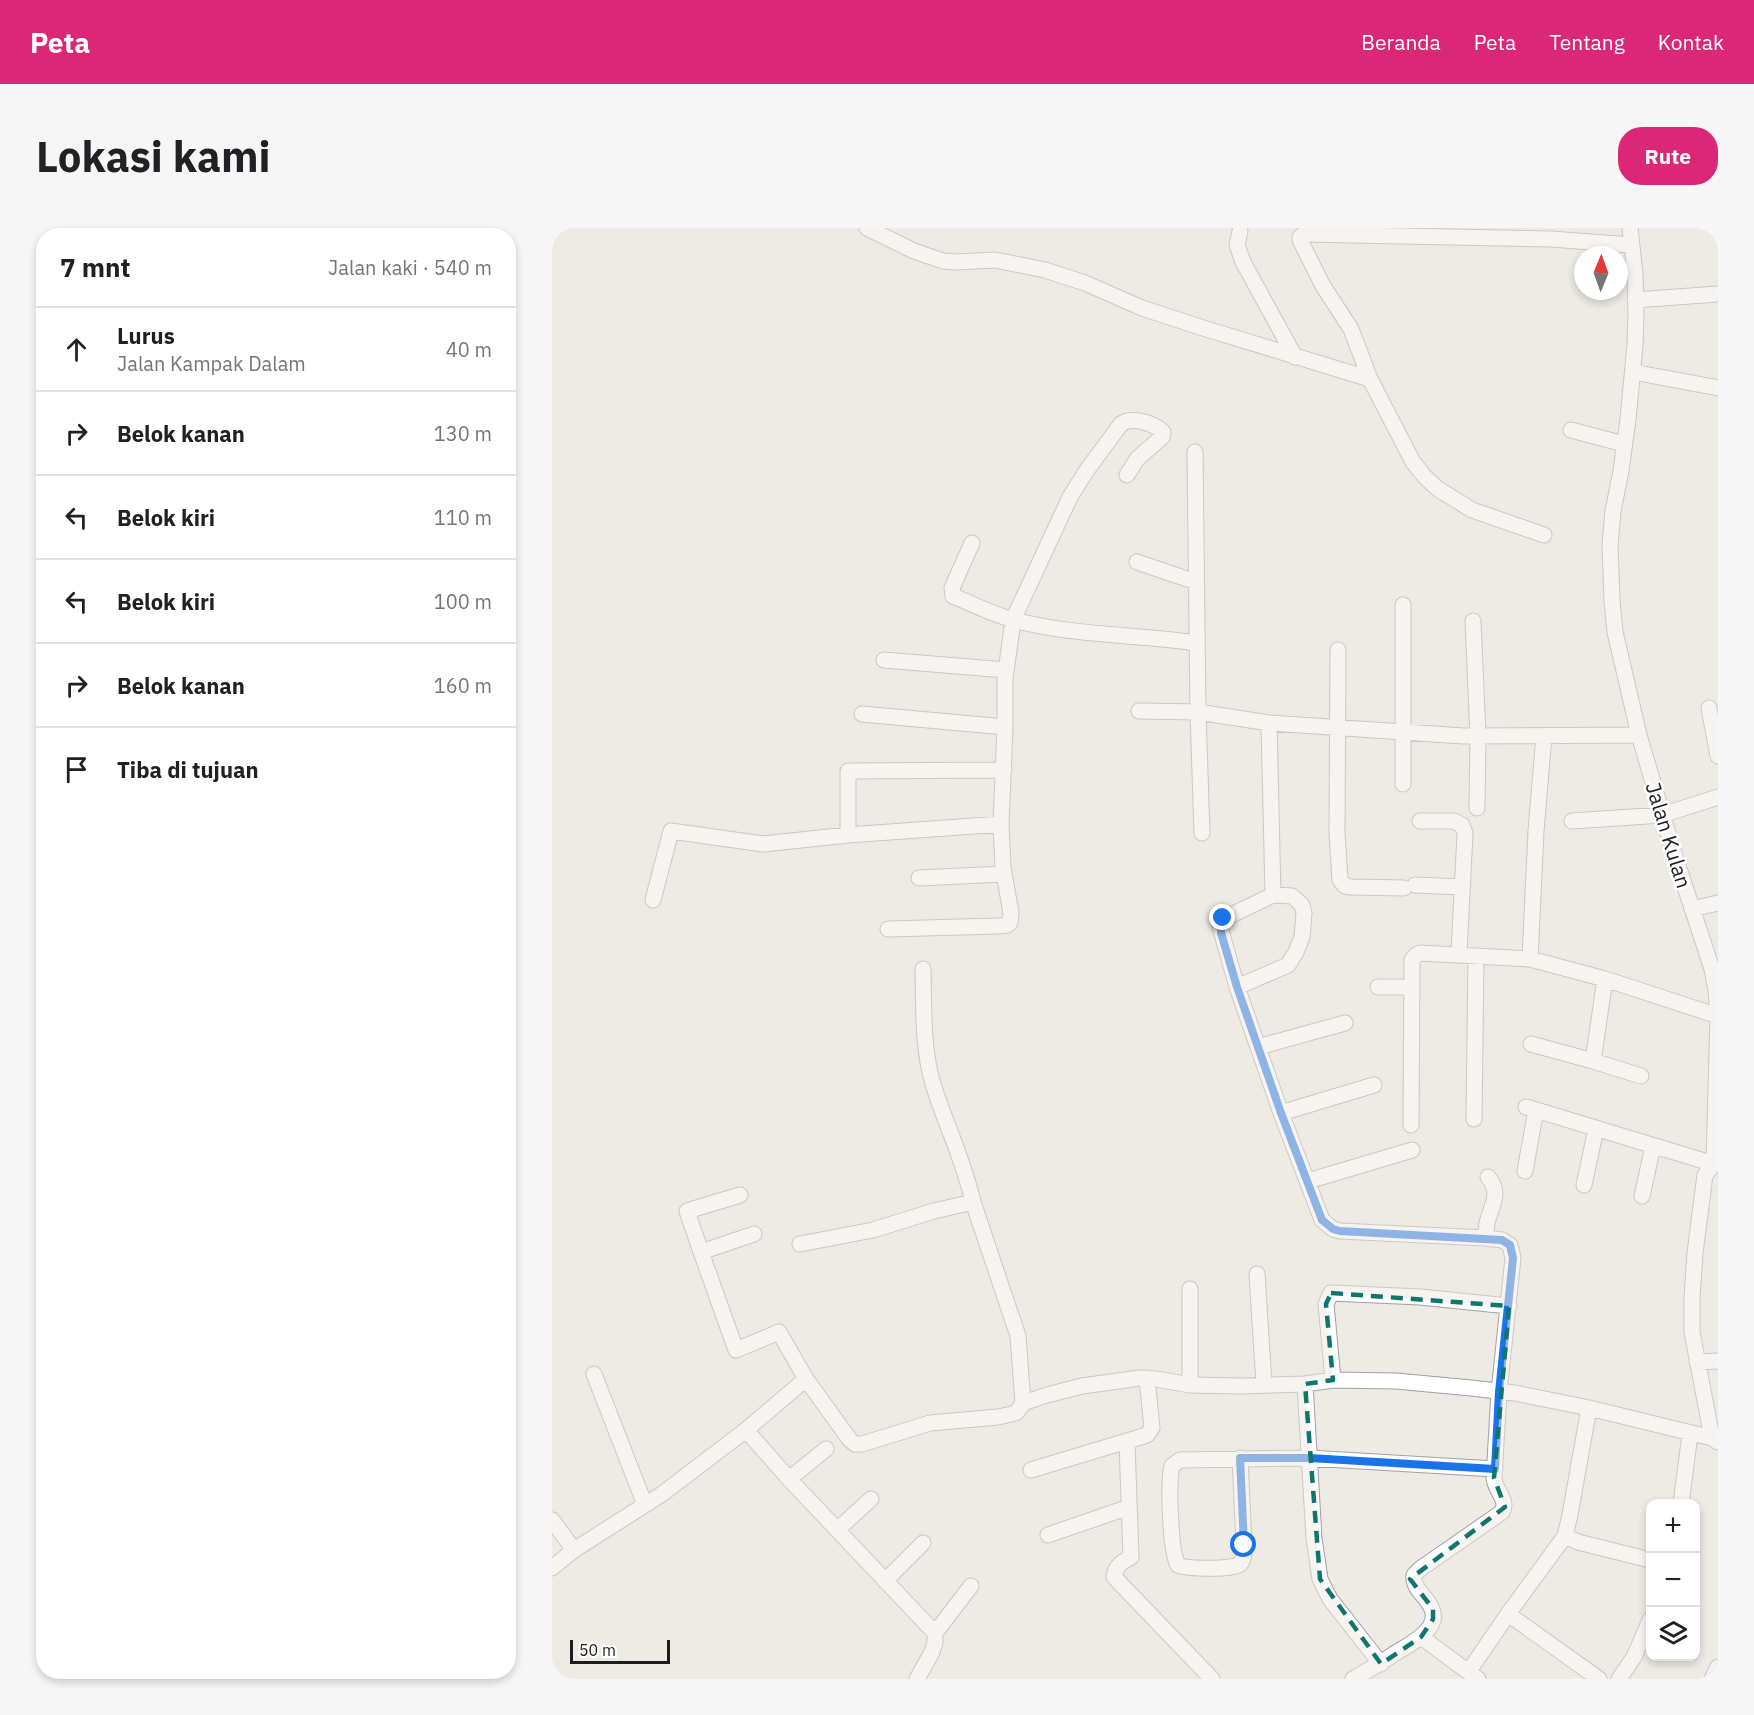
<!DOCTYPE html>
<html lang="id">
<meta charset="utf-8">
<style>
:root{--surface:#fff;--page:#f6f6f6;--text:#202124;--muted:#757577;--line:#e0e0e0;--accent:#db2777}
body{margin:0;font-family:"IBM Plex Sans",sans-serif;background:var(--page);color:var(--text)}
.controls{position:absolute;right:18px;bottom:18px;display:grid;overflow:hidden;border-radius:12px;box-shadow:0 3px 9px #0003}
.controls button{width:54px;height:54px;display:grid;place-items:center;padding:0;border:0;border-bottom:2px solid var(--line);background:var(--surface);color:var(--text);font:30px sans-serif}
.compass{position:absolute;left:1022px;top:18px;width:54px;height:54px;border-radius:50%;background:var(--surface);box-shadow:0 3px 9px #0003;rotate:1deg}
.scale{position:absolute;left:18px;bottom:15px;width:100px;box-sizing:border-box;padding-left:6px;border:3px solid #1d1d1d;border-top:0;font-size:16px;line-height:21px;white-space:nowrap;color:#1d1d1d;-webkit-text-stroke:4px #fff;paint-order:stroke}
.stop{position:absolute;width:18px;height:18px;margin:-14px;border:4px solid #1a73e8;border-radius:50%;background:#fff}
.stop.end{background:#1a73e8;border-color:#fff;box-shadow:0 2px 6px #0008}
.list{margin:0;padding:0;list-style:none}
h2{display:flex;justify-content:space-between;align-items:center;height:78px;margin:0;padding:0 24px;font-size:26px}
h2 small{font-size:20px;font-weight:400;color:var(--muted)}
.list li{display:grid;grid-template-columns:39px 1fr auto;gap:18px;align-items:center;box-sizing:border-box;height:84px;padding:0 24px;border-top:2px solid var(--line)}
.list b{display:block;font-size:22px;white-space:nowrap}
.list p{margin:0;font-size:20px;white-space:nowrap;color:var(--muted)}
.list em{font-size:20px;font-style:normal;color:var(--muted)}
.icon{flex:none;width:33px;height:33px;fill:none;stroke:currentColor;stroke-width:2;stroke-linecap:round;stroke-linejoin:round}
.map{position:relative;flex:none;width:1166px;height:1451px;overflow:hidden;border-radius:24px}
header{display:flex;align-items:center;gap:36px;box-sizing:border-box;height:84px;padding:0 30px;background:var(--accent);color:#fff}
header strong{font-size:28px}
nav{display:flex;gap:33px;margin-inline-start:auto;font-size:21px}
.intro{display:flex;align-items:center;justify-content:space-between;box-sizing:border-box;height:144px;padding:0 36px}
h1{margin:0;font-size:42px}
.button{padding:15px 27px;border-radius:24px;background:var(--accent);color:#fff;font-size:21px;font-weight:700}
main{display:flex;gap:36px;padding:0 36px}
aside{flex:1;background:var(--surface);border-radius:24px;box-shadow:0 3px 9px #0003}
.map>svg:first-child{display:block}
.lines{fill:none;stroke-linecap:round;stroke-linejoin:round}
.street-casing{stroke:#a1a1a1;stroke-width:17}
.street{stroke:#fff;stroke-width:15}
.route{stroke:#1a73e8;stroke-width:8}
.marked{fill:none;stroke:#0f766e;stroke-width:4.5;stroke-dasharray:12 8;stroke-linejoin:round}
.labels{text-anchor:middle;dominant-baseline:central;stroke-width:5;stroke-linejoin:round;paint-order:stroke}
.street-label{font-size:21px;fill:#1d1d1d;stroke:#fff}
</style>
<header>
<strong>Peta</strong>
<nav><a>Beranda</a><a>Peta</a><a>Tentang</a><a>Kontak</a></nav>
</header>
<div class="intro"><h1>Lokasi kami</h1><a class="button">Rute</a></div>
<main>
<aside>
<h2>7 mnt<small>Jalan kaki · 540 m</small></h2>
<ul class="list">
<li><svg class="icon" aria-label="ahead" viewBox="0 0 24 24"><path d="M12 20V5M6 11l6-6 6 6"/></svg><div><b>Lurus</b><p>Jalan Kampak Dalam</p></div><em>40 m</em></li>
<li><svg class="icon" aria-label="right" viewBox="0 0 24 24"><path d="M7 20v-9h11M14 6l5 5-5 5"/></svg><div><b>Belok kanan</b></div><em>130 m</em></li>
<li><svg class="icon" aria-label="left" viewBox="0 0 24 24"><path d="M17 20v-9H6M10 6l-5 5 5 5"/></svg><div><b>Belok kiri</b></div><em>110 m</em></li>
<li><svg class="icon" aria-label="left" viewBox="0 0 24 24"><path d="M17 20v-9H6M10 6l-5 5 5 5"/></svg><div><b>Belok kiri</b></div><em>100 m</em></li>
<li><svg class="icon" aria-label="right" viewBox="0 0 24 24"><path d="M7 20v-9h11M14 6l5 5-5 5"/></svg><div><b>Belok kanan</b></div><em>160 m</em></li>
<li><svg class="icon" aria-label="arrive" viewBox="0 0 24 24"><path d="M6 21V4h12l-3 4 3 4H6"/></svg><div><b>Tiba di tujuan</b></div></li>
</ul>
</aside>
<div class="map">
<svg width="1166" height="1451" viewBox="0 0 1166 1451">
<rect width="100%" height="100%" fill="#eeeae4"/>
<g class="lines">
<g class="street-casing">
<path id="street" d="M315,0l47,23 29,10 13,1 39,-2 50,10 40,13 57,25 58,19 170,52
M1078,0l5,46 1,41 -1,30 -7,74 -7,52 -8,40 -3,34 2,56 3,31 24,103 33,112 40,122 4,22 2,25 -4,148 -9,11 -10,78 -3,44v35l20,106
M688,3l-3,14 6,17 52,95
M1083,72l83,-6
M1081,144l85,16
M1019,202l53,14
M643,224l3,260 4,121
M992,307l-72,-25 -34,-21 -13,-12 -12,-15 -43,-83 -19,-50 -28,-43 -23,-46v-3l4,-3 247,5 80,6
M420,315l-20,45 1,8 5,2c18,8 37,17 56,22 60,16 122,14 183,23
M585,334l59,20
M851,377v179
M921,393l5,115 -1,72
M786,422l-1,183 3,47 5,6 6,1 53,1
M332,432l122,10
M1157,480l9,48
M587,483l59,1 71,11 194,13 176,-1
M310,486l143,13
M717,495l4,172
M992,508l-8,95 -6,128 75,20 113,37
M868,593h34l8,4 3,8 -6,121
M1020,593l90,-6 56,-18
M296,607v-64l156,-1
M367,650l85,-4
M863,657l47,2
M101,672l18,-69 92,13 85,-9 153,-11
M1140,681l26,-6
M336,701l111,-3 8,-1 3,-2 1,-10 -8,-46 -2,-43 4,-97v-48l8,-59 57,-123 17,-27 34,-46c10,-8 33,-1 42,8l-1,5 -25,22 -10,16
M371,741c1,37 -1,78 10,115 12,39 31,77 40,118
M1053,751l-12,82 48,15
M685,759l51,-22 8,-13 6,-15 2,-24 -2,-8 -10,-9 -19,-1 -50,24 -3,8 17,60 44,126 41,107 11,9 7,2 145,7 17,2 8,5 3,13 -14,134 -5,86c1,13 15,22 8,34l-82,57 -6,6c-2,13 12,21 17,32 12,22 -23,38 -37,47 -13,9 -27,17 -41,25
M826,759h34
M979,816l62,17
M706,819l87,-24
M974,879l188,57
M729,885l93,-28
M922,891l2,-163
M859,897l1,-165 4,-5 4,-2 110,6
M973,943l11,-61
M756,953l104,-31
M1032,957l12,-56
M1090,968l11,-50
M202,1006l-53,18 35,98 43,-18 27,47
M933,1010c1,-5 1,-10 2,-15 4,-17 15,-30 1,-46
M248,1016l73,-14 61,-19 39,-9 45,134 5,67
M149,1024l-14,-41 53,-16
M705,1046l7,110
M638,1061v96
M1145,1134l21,-1
M42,1146l51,131
M781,1152l-7,-76 5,-11 89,4 89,9
M753,1156l9,154 6,41 10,20 51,65
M1037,1180l-19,107 -5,21 13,6 72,18
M194,1202l43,49 146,154
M575,1214l4,115c-9,5 -16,9 -17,20l98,102
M688,1230l4,87c0,7 1,14 -4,19 -7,6 -53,5 -62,1 -8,-13 -10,-83 -6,-99l8,-6 129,-2 186,11
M479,1242l116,-35 5,-7 -5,-50
M237,1251l37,-30
M1129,1276l9,-70
M0,1292l22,30 88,-56 84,-64 60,-51 44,61 5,4h7l68,-21 68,-6 14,-3 5,-2 6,-9 24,-8 35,-9 58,-8 16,1 34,6 52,1 63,-2 28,-4 63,1 75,7 44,5 74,15 123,30 6,4
M285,1302l34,-31
M496,1307l81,-28
M0,1340l22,-18
M333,1353l38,-38
M956,1386l91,65
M869,1409l57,42
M917,1443l39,-57 57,-78
M365,1451l15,-27 3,-9v-10l36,-47
M1067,1451l15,-22 16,-37
M1160,1451l6,-12"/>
</g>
<use href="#street" class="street"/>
</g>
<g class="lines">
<path class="route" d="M671,690l-2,5v10l16,54 44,126 41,107 11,9 7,2 162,9 8,5 3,13 -14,134 -4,77 -186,-11h-69l4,87"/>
</g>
<path d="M0 0H1166V1451H0ZM779,1065l178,13 -15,172 11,29 -95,72 23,30v10l-12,18 -40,27 -61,-85 -15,-195 28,-4 -7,-76z" fill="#eeeae4" fill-opacity=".55" fill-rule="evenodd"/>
<path class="marked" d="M779,1065l178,13 -15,172 11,29 -95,72 23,30v10l-12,18 -40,27 -61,-85 -15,-195 28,-4 -7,-76z"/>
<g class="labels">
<g class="street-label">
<text transform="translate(1117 607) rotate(73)">Jalan Kulan</text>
</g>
</g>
</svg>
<div class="controls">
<button>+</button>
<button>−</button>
<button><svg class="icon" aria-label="layers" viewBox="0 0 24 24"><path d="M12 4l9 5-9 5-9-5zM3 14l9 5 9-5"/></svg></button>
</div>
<svg class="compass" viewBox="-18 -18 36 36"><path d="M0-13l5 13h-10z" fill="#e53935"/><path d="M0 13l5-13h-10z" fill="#757577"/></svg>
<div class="scale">50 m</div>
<div class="stop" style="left:692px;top:1317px"></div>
<div class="stop end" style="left:671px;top:690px"></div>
</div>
</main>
